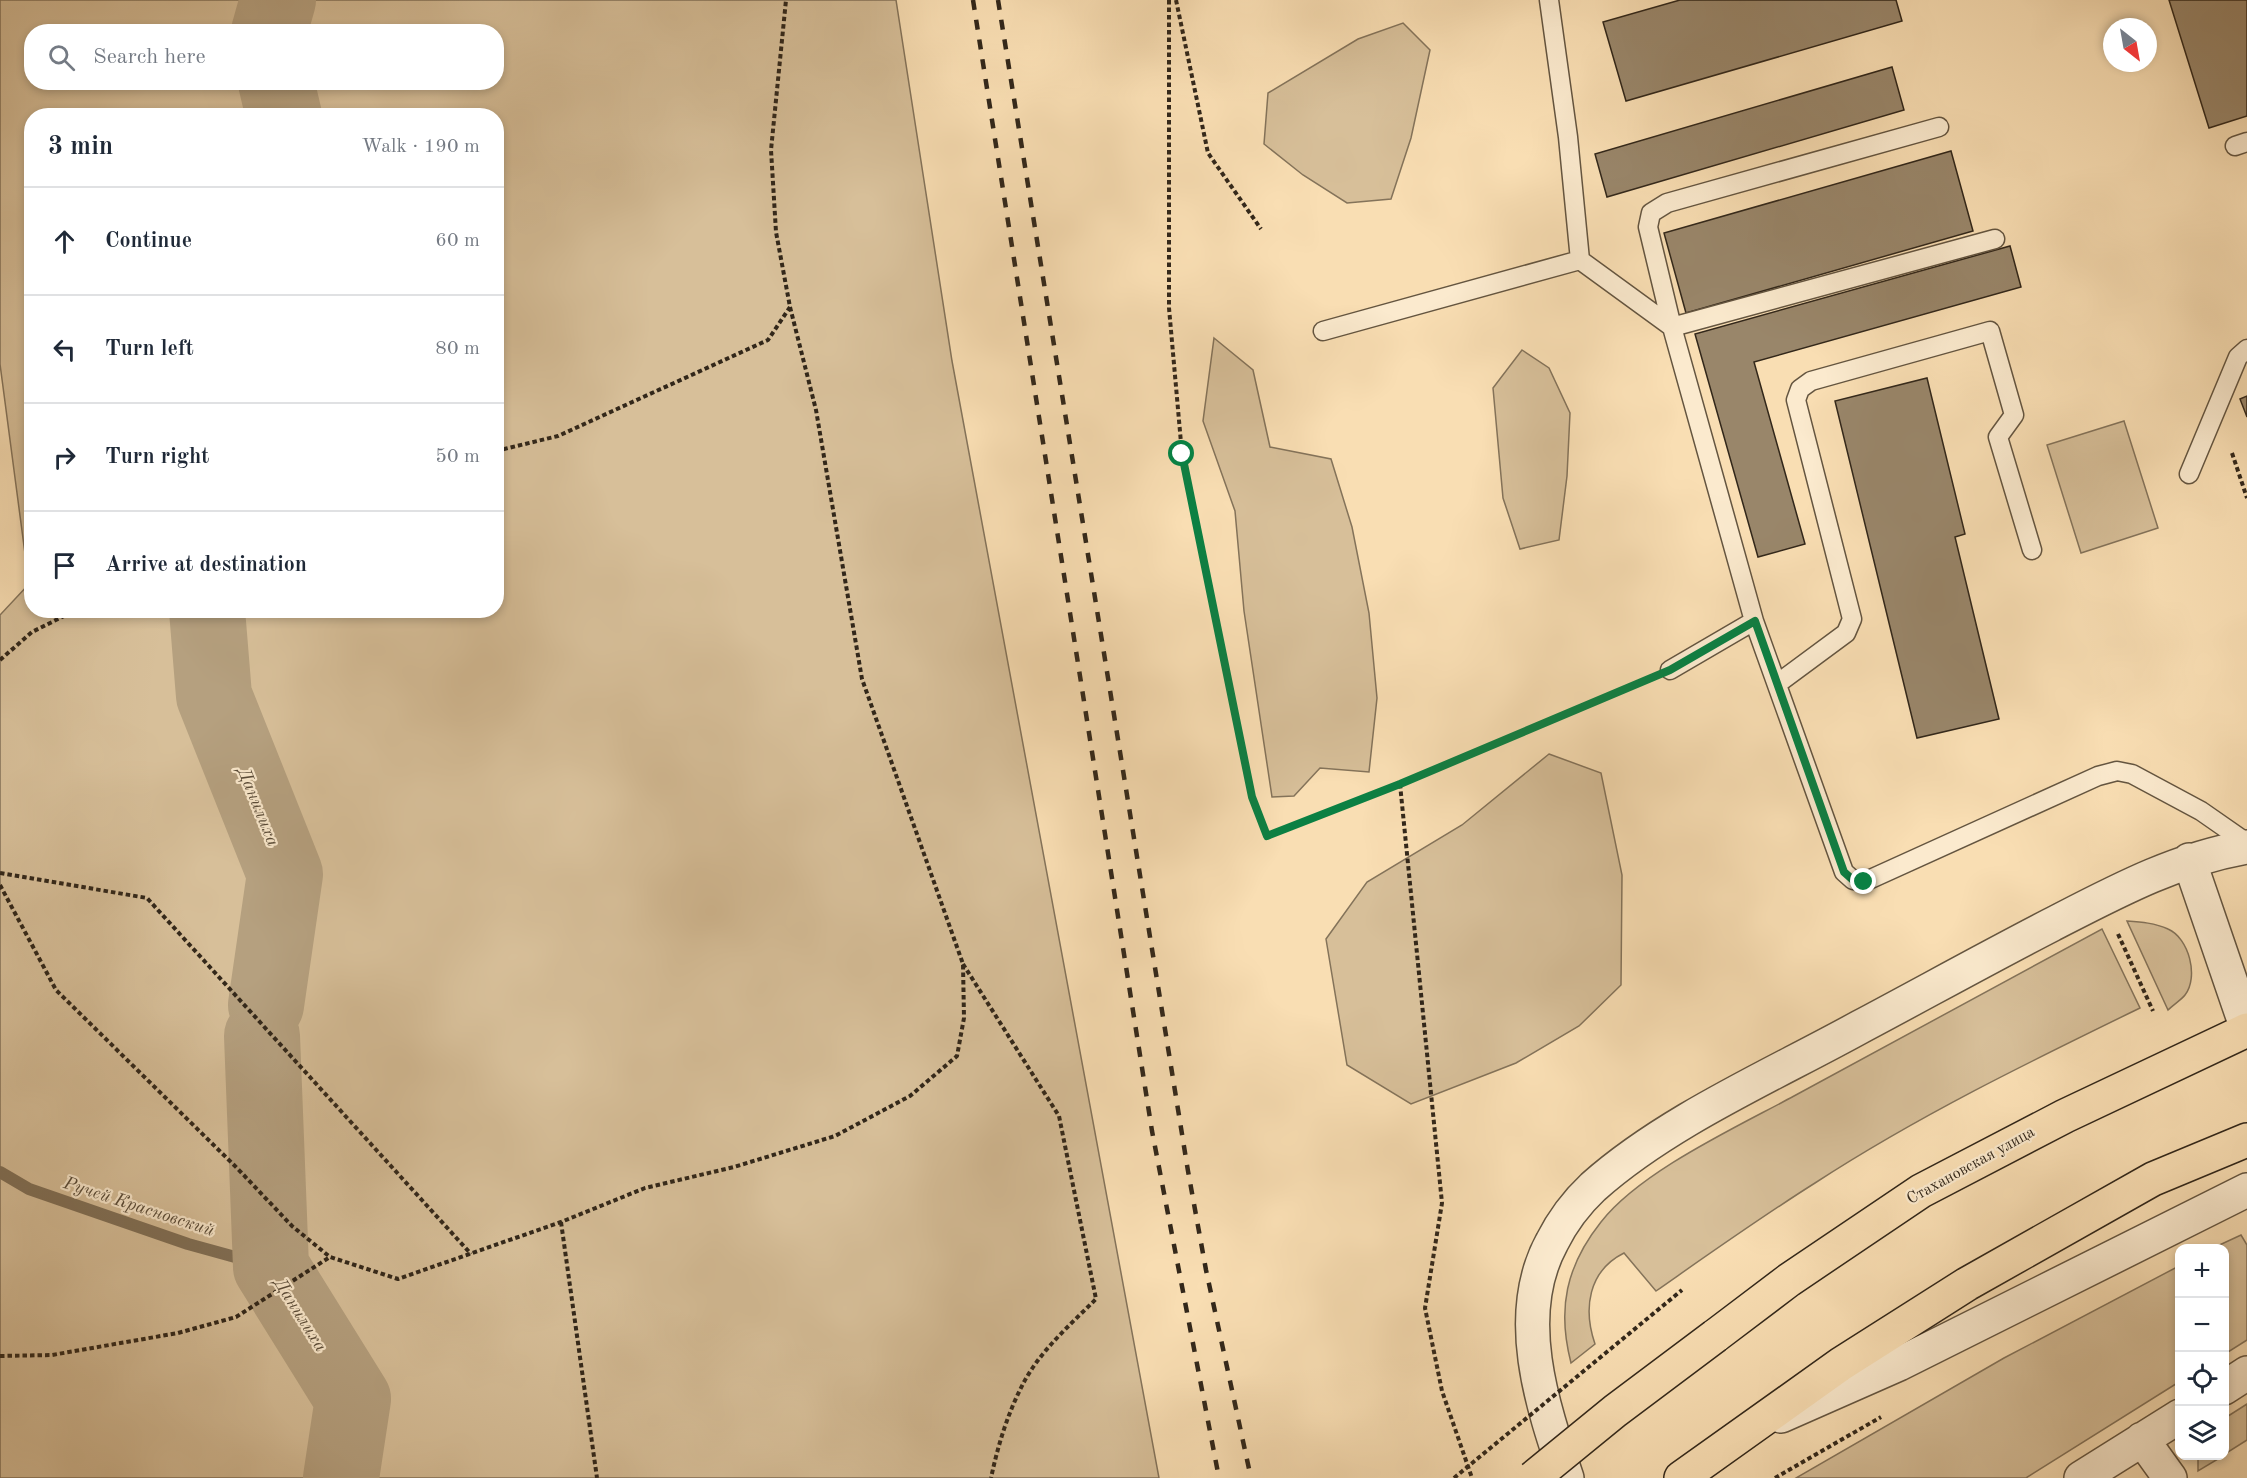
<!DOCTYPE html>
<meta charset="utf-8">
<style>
:root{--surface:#fff;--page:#f2f2f3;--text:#1f2937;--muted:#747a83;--line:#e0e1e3}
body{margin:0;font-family:"Old Standard TT",serif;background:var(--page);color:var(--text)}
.controls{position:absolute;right:18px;bottom:18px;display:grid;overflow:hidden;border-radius:12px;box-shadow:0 3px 9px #0003}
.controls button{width:54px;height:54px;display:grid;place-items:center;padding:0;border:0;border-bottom:2px solid var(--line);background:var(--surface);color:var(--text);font:30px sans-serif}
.compass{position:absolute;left:2103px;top:18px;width:54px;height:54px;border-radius:50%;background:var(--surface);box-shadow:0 3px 9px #0003;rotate:149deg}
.stop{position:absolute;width:18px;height:18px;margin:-14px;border:4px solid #0b8043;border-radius:50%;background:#fff}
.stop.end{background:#0b8043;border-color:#fff;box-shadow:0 2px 6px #0008}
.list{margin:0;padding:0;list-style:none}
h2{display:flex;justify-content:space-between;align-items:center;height:78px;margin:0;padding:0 24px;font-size:26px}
h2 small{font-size:20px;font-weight:400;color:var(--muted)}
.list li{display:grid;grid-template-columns:39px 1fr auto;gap:18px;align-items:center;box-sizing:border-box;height:108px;padding:0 24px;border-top:2px solid var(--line)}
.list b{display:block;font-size:22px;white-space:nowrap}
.list em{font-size:20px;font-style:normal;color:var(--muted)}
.icon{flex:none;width:33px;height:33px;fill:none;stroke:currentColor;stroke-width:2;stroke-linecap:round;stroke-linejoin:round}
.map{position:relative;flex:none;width:2247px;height:1478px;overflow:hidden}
.search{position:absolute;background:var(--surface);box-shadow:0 3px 9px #0003;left:24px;top:24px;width:480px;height:66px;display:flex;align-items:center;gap:15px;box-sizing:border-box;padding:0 21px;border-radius:24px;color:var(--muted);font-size:22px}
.panel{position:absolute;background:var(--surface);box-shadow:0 3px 9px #0003;left:24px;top:108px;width:480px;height:510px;border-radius:24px}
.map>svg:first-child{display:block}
.green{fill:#d7bf99;stroke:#84735a;stroke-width:1.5;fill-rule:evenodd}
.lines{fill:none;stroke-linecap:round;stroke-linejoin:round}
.stream{stroke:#817057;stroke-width:12}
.river{stroke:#b5a07f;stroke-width:76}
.building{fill:#99866a;stroke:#32271a;stroke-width:1.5}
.lane-casing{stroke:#645540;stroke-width:21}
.street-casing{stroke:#645540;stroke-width:36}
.primary-casing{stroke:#32271a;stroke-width:36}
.path{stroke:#32271a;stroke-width:4;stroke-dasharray:4.5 3;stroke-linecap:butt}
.lane{stroke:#fbeace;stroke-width:18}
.street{stroke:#fbeace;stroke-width:33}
.primary{stroke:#f9deb3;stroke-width:33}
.rail{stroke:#32271a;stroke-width:4.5;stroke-dasharray:10 10;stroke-linecap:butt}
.primary-bridge-casing{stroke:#32271a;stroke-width:36;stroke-linecap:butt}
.path-bridge{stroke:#32271a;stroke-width:4;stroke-dasharray:4.5 3;stroke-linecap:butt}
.primary-bridge{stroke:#f9deb3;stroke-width:33}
.route{stroke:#0b8043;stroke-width:8}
.labels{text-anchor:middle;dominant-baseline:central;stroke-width:4.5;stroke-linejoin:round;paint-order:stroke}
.street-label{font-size:16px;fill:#32271a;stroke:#fbeace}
.water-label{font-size:18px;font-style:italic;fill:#594b38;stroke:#fbeace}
</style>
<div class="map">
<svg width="2247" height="1478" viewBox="0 0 2247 1478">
<rect width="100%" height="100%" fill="#f9deb3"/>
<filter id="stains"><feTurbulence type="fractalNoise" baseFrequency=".00333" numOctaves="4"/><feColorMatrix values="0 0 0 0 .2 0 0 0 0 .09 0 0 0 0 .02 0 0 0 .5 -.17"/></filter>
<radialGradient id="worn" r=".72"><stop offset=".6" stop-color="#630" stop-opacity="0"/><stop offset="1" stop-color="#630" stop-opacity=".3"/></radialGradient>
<path class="green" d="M0,0h896l56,361 207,1117h-1159v-863l29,-31 -29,-220zM32,32h464v50h-464zM32,116h464v494h-464z
M1403,23l27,27 -19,88 -20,61 -44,4 -44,-28 -39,-31 4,-51 90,-54z
M1214,338l39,32 17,77 61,12 21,68 17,86 8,85 -8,74 -49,-4 -26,28 -22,1 -28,-186 -9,-100 -32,-90z
M1522,350l27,18 21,45 -3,63 -8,64 -39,9 -17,-51 -10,-110z
M2124,421l34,107 -77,25 -34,-108z
M1549,754l52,19 21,102 -1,110 -42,41 -63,37 -105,41 -64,-39 -21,-126 41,-57 95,-57z
M2127,921c14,1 28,2 41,8 21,9 31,48 17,66 -4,5 -12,10 -17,15z
M2102,929l38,79c-111,54 -222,108 -325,175 -54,34 -106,71 -159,108l-32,-38c-36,18 -41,56 -29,91l-24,19c-14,-54 -5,-97 30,-141 40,-51 136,-95 193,-126 103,-56 206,-112 308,-167z
M2241,1235l6,10v95l-22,14 -1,-106h-11z
M2179,1266v116l-153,96h-230l208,-120z
M2247,1404v36l-22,14v-36z
M2198,1456h25l-25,15z"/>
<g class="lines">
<path class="stream" d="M0,1172l29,17 159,55 83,23"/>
<path class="river" d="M269,32l9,-32
M276,82l8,34
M207,610l7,86 71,178 -19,131
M262,1036l9,231 82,132 -12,79"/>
</g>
<path class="building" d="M1680,0h216l6,21 -276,80 -23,-79z
M2169,0h78v116l-38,12z
M1892,67l12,43 -297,87 -12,-43z
M1951,151l22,80 -287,82 -22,-80z
M2010,246l11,41 -267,75 51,182 -47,13 -63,-223z
M1927,378l38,156 -10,3 44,182 -82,19 -82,-337z
M2247,396v21l-7,-18z"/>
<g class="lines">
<g class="lane-casing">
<path id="lane" d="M1549,0l19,137 12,123 92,67 323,-88
M2235,146l12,-4
M1323,331l257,-71
M2189,474l49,-117 9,-8
M1754,621l-82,-294 -24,-100 3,-14 16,-10 272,-76
M1670,670l84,-49 90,251 9,8 11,2 234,-106 19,-5 15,3 69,37 46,32
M1777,684l69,-51 6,-14 -56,-219 4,-11 11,-8 179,-50 24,84 -16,22 34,113"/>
</g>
<g class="street-casing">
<path id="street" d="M2189,860l58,169
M2224,1388l23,-15
M1781,1416l118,-52 348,-174
M2142,1439l28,39
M1567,1478c-25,-73 -55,-163 -15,-236 10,-20 24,-39 41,-55 74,-66 180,-112 267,-160 64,-34 127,-69 191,-102 64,-33 125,-66 196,-78
M2081,1478l99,-62"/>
</g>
<g class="primary-casing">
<path id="primary" d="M1715,1336l74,-56 132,-89 144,-75 182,-86
M1681,1478l160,-114 126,-80 186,-105 94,-39"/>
</g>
<path class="path" d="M1169,0v308l13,146 70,343 15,39 133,-52 242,-102
M1176,0l32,153 53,76
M496,451l62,-15 210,-96 22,-33
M2232,453l15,45
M0,660l32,-28 44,-22
M1400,784l42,419 -17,105 17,83 30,87
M0,873l147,25 324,356
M0,885l56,105 181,178 55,58 38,31 68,22 163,-57 84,-34 89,-21 101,-31 75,-40 47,-40 7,-38 -1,-54 -101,-285 -46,-269 -26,-103 -14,-75 -5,-82 15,-150
M2118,934l35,77
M963,964l96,152 37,183c-25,25 -55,51 -72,83 -16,30 -26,63 -33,96
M561,1222l36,256
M0,1356l52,-1 126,-22 58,-16 94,-60
M1775,1478l106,-61"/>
<use href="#lane" class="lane"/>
<use href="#street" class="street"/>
<use href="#primary" class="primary"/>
<path class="rail" d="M973,0l179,1131 67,347
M998,0l190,1171 18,99 45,208"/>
<g class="primary-bridge-casing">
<path id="primary-bridge" d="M1533,1478l82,-67 100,-75"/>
</g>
<path class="path-bridge" d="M1454,1478l228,-188"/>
<use href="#primary-bridge" class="primary-bridge"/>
</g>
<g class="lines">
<path class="route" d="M1182,454l70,343 15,39 133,-52 270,-114 85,-49 89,251 9,8 11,2"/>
</g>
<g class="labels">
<g class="street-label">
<text transform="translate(1971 1166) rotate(-29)">Стахановская улица</text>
</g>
<g class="water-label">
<text transform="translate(258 807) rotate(68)">Данилиха</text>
<text transform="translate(139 1207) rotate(18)">Ручей Красновский</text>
<text transform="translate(300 1315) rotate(58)">Данилиха</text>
</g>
</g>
<rect width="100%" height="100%" filter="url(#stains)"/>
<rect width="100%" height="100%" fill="url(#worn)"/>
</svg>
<div class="controls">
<button>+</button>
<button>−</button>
<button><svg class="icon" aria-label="locate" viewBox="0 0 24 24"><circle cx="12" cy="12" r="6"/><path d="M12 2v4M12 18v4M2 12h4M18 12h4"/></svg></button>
<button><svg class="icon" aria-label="layers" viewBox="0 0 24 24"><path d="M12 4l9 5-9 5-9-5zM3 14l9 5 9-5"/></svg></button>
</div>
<svg class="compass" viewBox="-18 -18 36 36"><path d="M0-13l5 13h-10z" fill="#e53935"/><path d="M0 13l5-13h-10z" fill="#747a83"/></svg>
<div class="stop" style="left:1182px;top:454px"></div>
<div class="stop end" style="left:1864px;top:882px"></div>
<div class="search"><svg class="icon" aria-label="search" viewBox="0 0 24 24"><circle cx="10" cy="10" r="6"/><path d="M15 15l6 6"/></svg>Search here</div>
<section class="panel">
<h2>3 min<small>Walk · 190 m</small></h2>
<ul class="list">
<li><svg class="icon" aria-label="ahead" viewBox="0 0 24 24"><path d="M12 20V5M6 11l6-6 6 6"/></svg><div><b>Continue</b></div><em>60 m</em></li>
<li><svg class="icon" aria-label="left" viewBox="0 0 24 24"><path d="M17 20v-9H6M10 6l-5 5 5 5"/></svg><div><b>Turn left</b></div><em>80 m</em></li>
<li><svg class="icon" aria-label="right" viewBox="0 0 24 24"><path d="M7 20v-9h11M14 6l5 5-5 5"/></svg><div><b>Turn right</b></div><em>50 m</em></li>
<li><svg class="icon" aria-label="arrive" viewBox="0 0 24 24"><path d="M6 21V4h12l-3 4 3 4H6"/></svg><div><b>Arrive at destination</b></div></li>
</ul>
</section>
</div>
